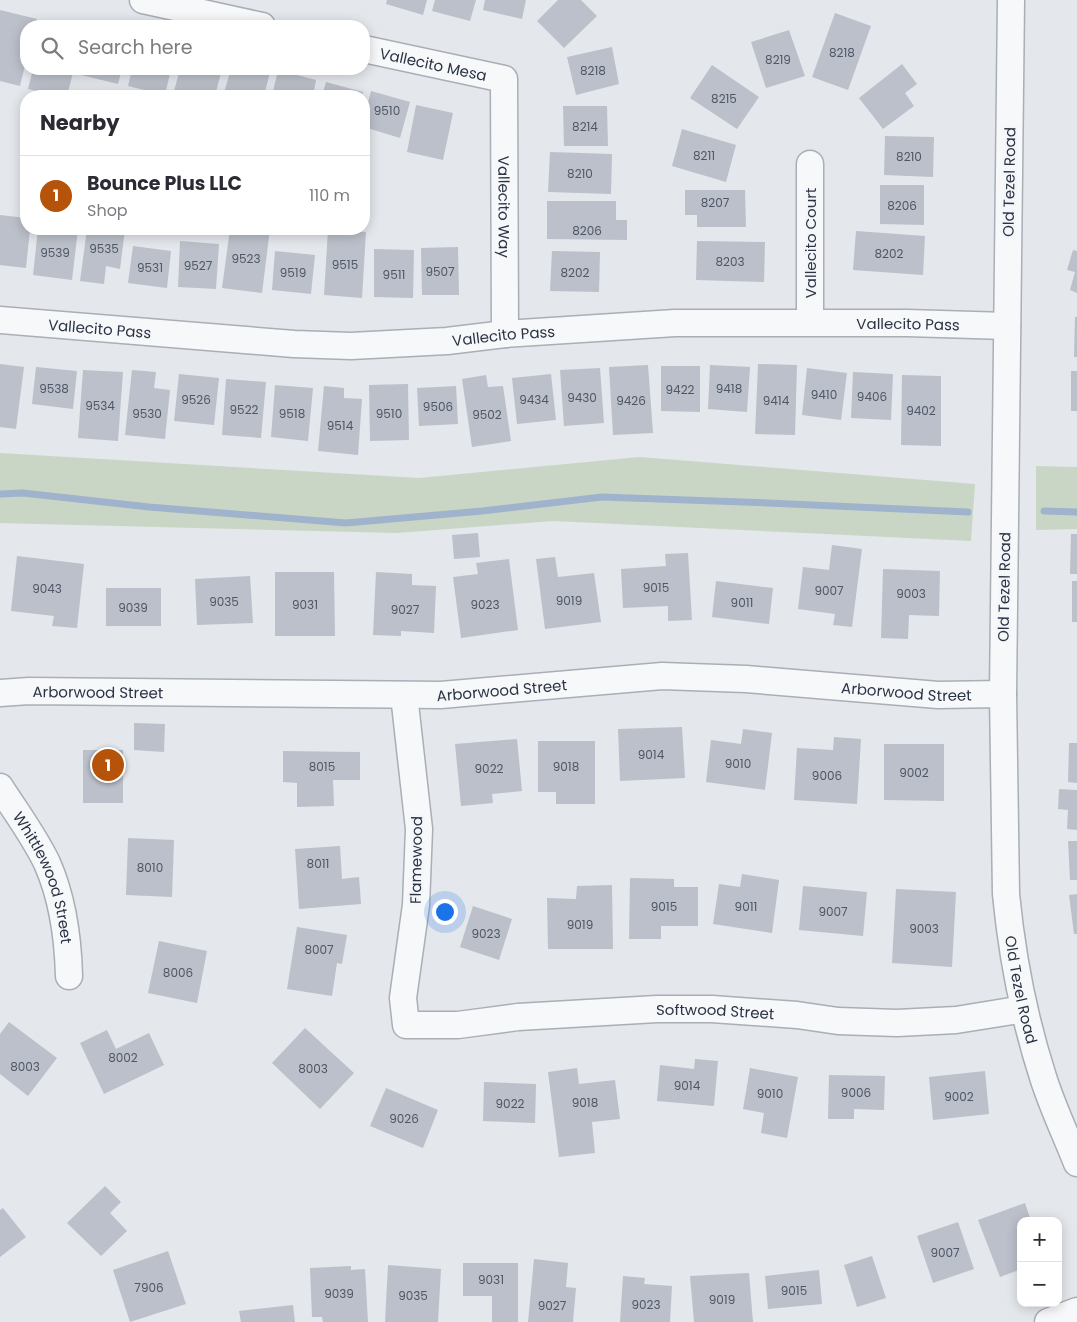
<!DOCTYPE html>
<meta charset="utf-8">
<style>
:root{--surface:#fff;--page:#f7f7f7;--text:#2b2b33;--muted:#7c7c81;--line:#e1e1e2;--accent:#b45309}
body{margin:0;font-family:Poppins,sans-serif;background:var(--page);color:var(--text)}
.controls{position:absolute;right:15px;bottom:15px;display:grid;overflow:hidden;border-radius:10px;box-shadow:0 2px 12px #0003}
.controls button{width:45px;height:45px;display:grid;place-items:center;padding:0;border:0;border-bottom:1px solid var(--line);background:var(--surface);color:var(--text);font:25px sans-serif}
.you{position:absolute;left:444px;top:911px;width:18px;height:18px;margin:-12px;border:4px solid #fff;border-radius:50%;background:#1a73e8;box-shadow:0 0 0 8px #1a73e833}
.badge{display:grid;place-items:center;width:32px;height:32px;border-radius:50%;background:var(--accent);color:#fff;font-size:16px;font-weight:700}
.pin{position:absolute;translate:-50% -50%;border:2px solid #fff;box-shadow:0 1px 5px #0006}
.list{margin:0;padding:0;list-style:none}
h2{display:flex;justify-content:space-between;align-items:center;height:65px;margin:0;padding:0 20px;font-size:21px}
h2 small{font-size:16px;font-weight:400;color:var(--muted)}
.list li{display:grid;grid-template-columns:32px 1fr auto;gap:15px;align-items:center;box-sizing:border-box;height:80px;padding:0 20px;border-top:1px solid var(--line)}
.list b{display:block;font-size:19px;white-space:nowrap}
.list p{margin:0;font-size:16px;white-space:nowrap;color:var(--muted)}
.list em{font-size:16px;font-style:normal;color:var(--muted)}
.icon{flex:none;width:28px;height:28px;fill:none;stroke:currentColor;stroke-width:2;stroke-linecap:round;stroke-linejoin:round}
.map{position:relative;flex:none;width:1077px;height:1322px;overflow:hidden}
.search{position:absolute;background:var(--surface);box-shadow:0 2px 12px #0003;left:20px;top:20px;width:350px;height:55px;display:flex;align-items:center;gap:12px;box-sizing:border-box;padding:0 18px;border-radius:20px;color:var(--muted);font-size:19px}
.panel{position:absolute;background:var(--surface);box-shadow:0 2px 12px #0003;left:20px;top:90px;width:350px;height:145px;border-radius:20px}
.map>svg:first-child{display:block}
.green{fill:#c9d6c5}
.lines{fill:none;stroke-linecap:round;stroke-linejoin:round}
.stream{stroke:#9fb4cc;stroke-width:7}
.building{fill:#bbc0ca}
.minor-casing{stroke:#a9aeb7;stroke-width:29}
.minor{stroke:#f7f8fa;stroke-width:26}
.labels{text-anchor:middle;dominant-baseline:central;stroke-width:5;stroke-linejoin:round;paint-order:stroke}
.number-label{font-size:12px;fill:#4f5766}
.street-label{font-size:15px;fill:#2b3445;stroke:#f4f6f9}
</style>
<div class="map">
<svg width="1077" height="1322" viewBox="0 0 1077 1322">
<rect width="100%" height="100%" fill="#e4e7ec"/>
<path class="green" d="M0,453l419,25 221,-21 335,27 -4,57 -417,-20 -157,12 -397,-10z
M1036,466l41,1v62l-41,1z"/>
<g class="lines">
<path class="stream" d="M0,494l23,-1 126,14 197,16 136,-12 120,-14 166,6 200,9
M1044,511l33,1"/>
</g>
<path class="building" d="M387,0h40l-4,15 -37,-11z
M435,0h41l-6,21 -38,-10z
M485,0h41l-4,19 -39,-9z
M558,0h23l16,16 -33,32 -27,-27z
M0,10l37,9 -2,7h-9v35l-6,25 -20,-5z
M835,13l36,13 -23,64 -36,-13z
M789,30l16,46 -39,12 -15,-46z
M612,47l7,37 -43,11 -9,-38z
M902,64l15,20 -12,9 9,13 -31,23 -24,-31z
M712,65l47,32 -22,32 -47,-31z
M33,69h41l-7,27h-11l-28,-7z
M82,69h40l-4,15 -37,-9z
M132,69h39l-6,26 -37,-9z
M180,69h42l-7,27h-35l-7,-1z
M231,69h27l12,3 -6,24h-41z
M278,70l38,10 -3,16h-41z
M326,82l37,10 -1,4h-40z
M371,91l39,11 -10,36 -36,-11v-9z
M416,105l37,8 -10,47 -36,-8z
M563,106h44l1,40h-44z
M682,129l54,16 -10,37 -54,-16z
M885,136l49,1 -1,40 -49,-2z
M550,152l62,2 -1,40 -63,-2z
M880,185h44v40l-44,-1z
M685,190h60l1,37h-49v-12h-12z
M547,201h69v19h11v20l-80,-1z
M0,215l26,3v11h4l-4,39 -26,-3z
M38,229h40l-6,51 -39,-5z
M87,229h38l-5,40 -14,-3 -2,18 -24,-3z
M230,229h40l-8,64 -40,-5z
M328,230l38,2 -4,66 -38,-3z
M856,231l69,5 -2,39 -70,-5z
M180,241l39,3 -3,45 -38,-2z
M697,241l68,1 -1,40 -68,-2z
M133,246l38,5 -4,37 -39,-5z
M458,247l1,48h-37l-1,-47z
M374,249l40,1 -1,48 -39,-1z
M1073,250l4,1v42l-7,-3 5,-18 -8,-2z
M275,251l40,4 -4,39 -39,-4z
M552,251l48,1 -1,40 -49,-1z
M1075,317h2v40h-3z
M0,364l24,3 -8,62 -16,-2z
M758,364l39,1 -2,70 -40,-1z
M648,365l5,68 -40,2 -4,-68z
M710,365l40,2 -3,45 -39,-3z
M661,366h39v46l-39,-1z
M36,367l41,4 -4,38 -41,-5z
M600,368l4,55 -40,3 -4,-56z
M807,368l40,5 -6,47 -39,-5z
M83,370l40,2 -5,69 -40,-3z
M132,370l24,2 -2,16 16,2 -5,49 -40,-4z
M1071,371h6v40h-6z
M853,372l40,2 -2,46 -40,-2z
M179,374l40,4 -5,47 -40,-4z
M551,374l5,46 -39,4 -5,-46z
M486,375l2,12 15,-1 8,55 -39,6 -10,-68z
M902,375l39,1v70l-40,-1z
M226,379l40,3 -5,56 -39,-3z
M408,384l1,56 -39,1 -1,-56z
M275,385l38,3 -5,53 -37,-4z
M324,386l20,2v10l18,1 -4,56 -40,-4z
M456,386l2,38 -39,2 -2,-38z
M478,533l2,24 -26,2 -2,-24z
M1071,534h6v40h-7z
M832,545l30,4 -10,78 -19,-2 2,-11 -37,-5 5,-42 26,3z
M688,553l4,67 -24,1v-15l-45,2 -2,-39 45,-3 -1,-12z
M17,556l67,8 -7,64 -25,-2 2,-10 -43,-5z
M555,557l3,20 36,-4 7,49 -56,7 -9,-70z
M509,559l9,71 -57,8 -8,-61 25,-3 -2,-11z
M883,569l57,2 -1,45 -30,-1 -1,24 -27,-1z
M275,572h59l1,64h-60z
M376,572l36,2v11l24,1 -2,47 -33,-2v5l-28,-1z
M250,576l3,47 -56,2 -2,-46z
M716,581l57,7 -4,36 -57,-7z
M1072,581h5v41h-5z
M106,588h55v38h-55z
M134,723l31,1 -1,28 -30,-2z
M682,727l3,51 -65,3 -2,-52z
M743,729l29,4 -7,57 -59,-8 5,-42 30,4z
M834,737l27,2 -4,65 -63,-4 3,-52 36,2z
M517,739l5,52 -30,3 1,9 -32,3 -6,-62z
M538,741h57v63h-39v-12h-18z
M1069,743h8v40l-9,-1z
M884,744h60v57l-60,-1z
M83,750h40v53h-40z
M283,751l77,1v28h-27l1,26 -37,1v-24l-14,-1z
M1059,789l18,1v40l-10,-1 1,-19 -10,-1z
M128,838l46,2 -2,57 -46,-2z
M1068,841h9v39h-7z
M340,846l2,33 17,-2 2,27 -62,5 -4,-60z
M742,874l37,6 -7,53 -59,-9 6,-40 21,3z
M630,878l44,1v8h24v39h-37v13h-32z
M612,885l1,64h-65l-1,-51 29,1 1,-13z
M803,886l64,6 -4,44 -64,-6z
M896,889l60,3 -4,75 -60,-4z
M1077,894v40h-3l-5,-39z
M473,906l39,13 -13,41 -39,-13z
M297,927l50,8 -5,29 -5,-1 -5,33 -45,-7z
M159,941l48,10 -10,52 -49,-10z
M9,1022l48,36 -29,38 -28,-22v-40z
M305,1028l49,45 -34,36 -48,-46z
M107,1030l9,19 33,-16 15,32 -60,29 -24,-51z
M695,1059l23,2 -4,45 -57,-5 3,-36 34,4z
M577,1068l2,16 36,-4 5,39 -28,3 3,31 -36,4 -11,-85z
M750,1068l48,9 -11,61 -26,-5 3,-20 -21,-4z
M985,1071l4,43 -56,6 -4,-43z
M829,1075l56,1 -1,34 -30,-1v10h-26z
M484,1082l52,2 -1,39 -52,-2z
M386,1088l52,22 -15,38 -53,-22z
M105,1186l16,16 -11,11 17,18 -26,25 -34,-33z
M1025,1203l6,18h-10v48l-21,8 -22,-57z
M3,1208l23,29 -26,20v-47z
M958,1222l16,47 -41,14 -16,-47z
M168,1251l18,53 -56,18 -17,-52z
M872,1256l14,42 -29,9 -13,-42z
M534,1259l34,4 -2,24 10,1 -3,34h-45z
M463,1263h55v59h-26v-26h-29z
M388,1265l53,4 -3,53h-53z
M351,1266v4l14,-1 3,53h-45l-1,-5h-10l-2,-49z
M819,1270l3,34 -54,5 -3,-33z
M749,1273l4,49h-59l-4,-46z
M623,1276l22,2 -1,6 28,2 -2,36h-50z
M293,1305l2,17h-54l-2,-11z"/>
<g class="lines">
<g class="minor-casing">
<g id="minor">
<path d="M143,0l119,26"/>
<path id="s1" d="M1011,0l-8,694 3,200c6,62 18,124 37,183 9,29 23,58 34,86"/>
<path id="s2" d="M364,49l140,30 1,255"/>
<path id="s3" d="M0,320l294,24 57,2 96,-5 58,-7 170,-11h232l100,3"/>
<path d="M810,322v-158"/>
<path id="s4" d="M0,693l29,-2 412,4 221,-19 84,3 192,16 65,-1"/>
<path id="s5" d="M404,695l15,134 -3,76 -13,93 3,27h52l60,-8 139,-8h55l85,6 41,6 59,2 59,-3 68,-11"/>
<path id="s6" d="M0,787c16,25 34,49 47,76 16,36 21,74 22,113"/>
<path d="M1048,1322l29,-11"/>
</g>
</g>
<use href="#minor" class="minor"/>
</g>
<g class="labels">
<g class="number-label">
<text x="842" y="52">8218</text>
<text x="778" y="59">8219</text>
<text x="593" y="70">8218</text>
<text x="724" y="98">8215</text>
<text x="387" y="110">9510</text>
<text x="585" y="126">8214</text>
<text x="704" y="155">8211</text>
<text x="909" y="156">8210</text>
<text x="580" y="173">8210</text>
<text x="715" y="202">8207</text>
<text x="902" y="205">8206</text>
<text x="587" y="230">8206</text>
<text x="104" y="248">9535</text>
<text x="55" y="252">9539</text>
<text x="889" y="253">8202</text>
<text x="246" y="258">9523</text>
<text x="730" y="261">8203</text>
<text x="345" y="264">9515</text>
<text x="198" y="265">9527</text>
<text x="150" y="267">9531</text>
<text x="440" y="271">9507</text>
<text x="293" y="272">9519</text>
<text x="575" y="272">8202</text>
<text x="394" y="274">9511</text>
<text x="54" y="388">9538</text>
<text x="729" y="388">9418</text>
<text x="680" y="389">9422</text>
<text x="824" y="394">9410</text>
<text x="872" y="396">9406</text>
<text x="582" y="397">9430</text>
<text x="196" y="399">9526</text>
<text x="534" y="399">9434</text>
<text x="631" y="400">9426</text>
<text x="776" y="400">9414</text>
<text x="100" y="405">9534</text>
<text x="438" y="406">9506</text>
<text x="244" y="409">9522</text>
<text x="921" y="410">9402</text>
<text x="147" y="413">9530</text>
<text x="292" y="413">9518</text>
<text x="389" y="413">9510</text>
<text x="487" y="414">9502</text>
<text x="340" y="425">9514</text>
<text x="656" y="587">9015</text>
<text x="47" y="588">9043</text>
<text x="829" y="590">9007</text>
<text x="911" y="593">9003</text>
<text x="569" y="600">9019</text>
<text x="224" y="601">9035</text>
<text x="742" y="602">9011</text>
<text x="305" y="604">9031</text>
<text x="485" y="604">9023</text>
<text x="133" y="607">9039</text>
<text x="405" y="609">9027</text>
<text x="651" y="754">9014</text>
<text x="738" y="763">9010</text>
<text x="322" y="766">8015</text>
<text x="566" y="766">9018</text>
<text x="489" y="768">9022</text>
<text x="914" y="772">9002</text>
<text x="827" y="775">9006</text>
<text x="318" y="863">8011</text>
<text x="150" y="867">8010</text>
<text x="664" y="906">9015</text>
<text x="746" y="906">9011</text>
<text x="833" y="911">9007</text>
<text x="580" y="924">9019</text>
<text x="924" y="928">9003</text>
<text x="486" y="933">9023</text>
<text x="319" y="949">8007</text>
<text x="178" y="972">8006</text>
<text x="123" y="1057">8002</text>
<text x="25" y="1066">8003</text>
<text x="313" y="1068">8003</text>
<text x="687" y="1085">9014</text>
<text x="856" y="1092">9006</text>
<text x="770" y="1093">9010</text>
<text x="959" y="1096">9002</text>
<text x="585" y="1102">9018</text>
<text x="510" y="1103">9022</text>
<text x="404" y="1118">9026</text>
<text x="945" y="1252">9007</text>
<text x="491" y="1279">9031</text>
<text x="149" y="1287">7906</text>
<text x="794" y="1290">9015</text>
<text x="339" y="1293">9039</text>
<text x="413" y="1295">9035</text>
<text x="722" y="1299">9019</text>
<text x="646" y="1304">9023</text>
<text x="552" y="1305">9027</text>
</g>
<g class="street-label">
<text stroke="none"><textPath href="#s2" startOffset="71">Vallecito Mesa</textPath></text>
<text transform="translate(1009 182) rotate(-89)">Old Tezel Road</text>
<text stroke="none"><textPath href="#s2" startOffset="271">Vallecito Way</textPath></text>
<text transform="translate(810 243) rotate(-90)">Vallecito Court</text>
<text stroke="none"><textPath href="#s3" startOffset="910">Vallecito Pass</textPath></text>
<text stroke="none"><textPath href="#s3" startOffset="100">Vallecito Pass</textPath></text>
<text stroke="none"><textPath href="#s3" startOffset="505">Vallecito Pass</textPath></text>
<text transform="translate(1004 587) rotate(-89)">Old Tezel Road</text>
<text stroke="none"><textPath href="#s4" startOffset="502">Arborwood Street</textPath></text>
<text stroke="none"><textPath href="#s4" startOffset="908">Arborwood Street</textPath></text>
<text stroke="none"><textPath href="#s4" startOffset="98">Arborwood Street</textPath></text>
<text transform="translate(416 860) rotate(-89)">Flamewood</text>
<text stroke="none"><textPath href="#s6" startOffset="102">Whittlewood Street</textPath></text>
<text stroke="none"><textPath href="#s1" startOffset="991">Old Tezel Road</textPath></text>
<text stroke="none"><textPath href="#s5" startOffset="642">Softwood Street</textPath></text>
</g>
</g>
</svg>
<div class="controls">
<button>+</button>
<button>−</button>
</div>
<div class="you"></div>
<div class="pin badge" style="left:108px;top:765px">1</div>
<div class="search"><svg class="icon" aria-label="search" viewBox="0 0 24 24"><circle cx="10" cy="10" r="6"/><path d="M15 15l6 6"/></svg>Search here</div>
<section class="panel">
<h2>Nearby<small></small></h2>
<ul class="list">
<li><span class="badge">1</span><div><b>Bounce Plus LLC</b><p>Shop</p></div><em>110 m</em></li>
</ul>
</section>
</div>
